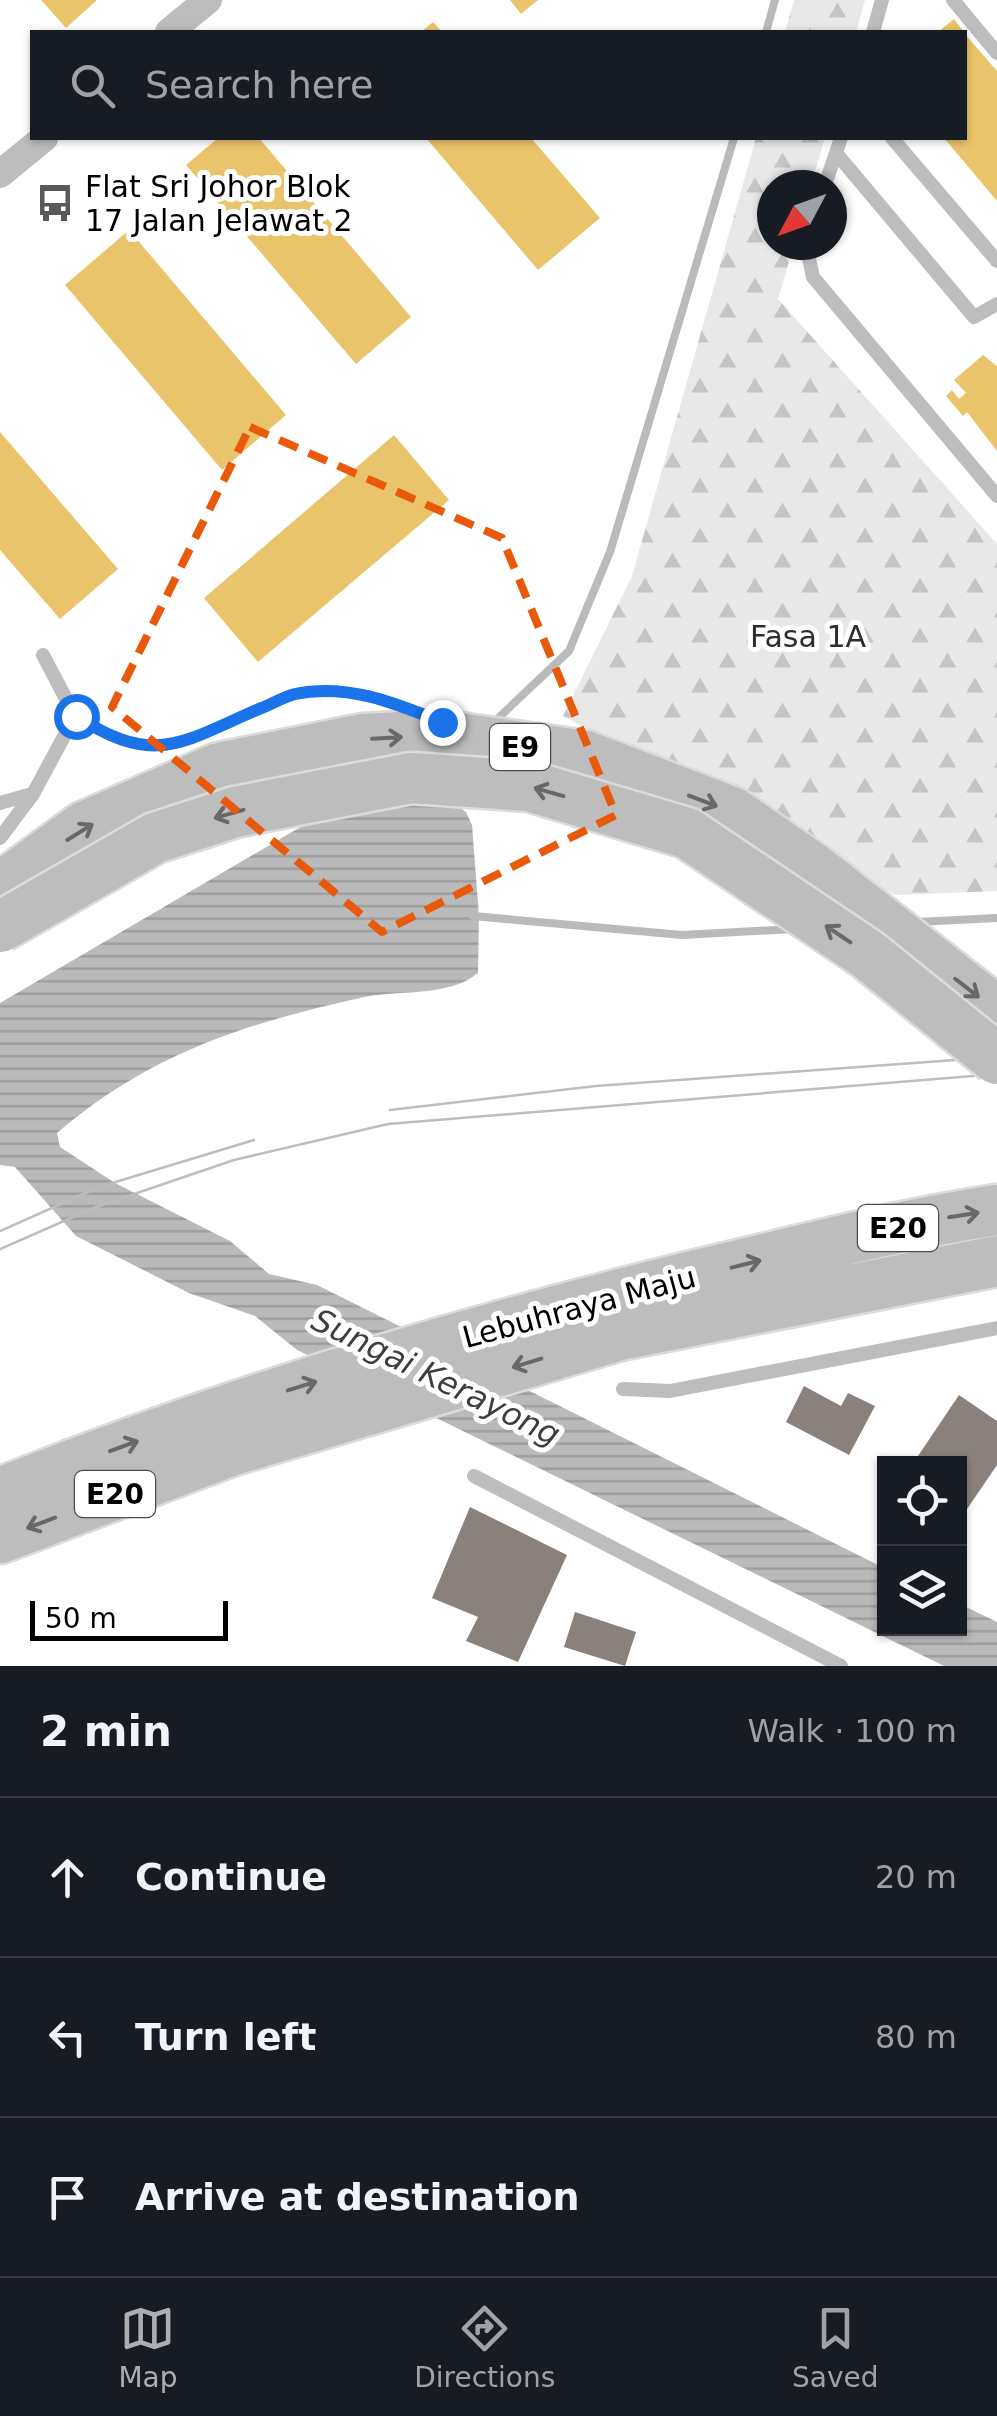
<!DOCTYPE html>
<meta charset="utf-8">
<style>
:root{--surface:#171b24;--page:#242831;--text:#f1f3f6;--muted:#9ea1a6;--line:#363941;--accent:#adaeaf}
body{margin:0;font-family:"DejaVu Sans",sans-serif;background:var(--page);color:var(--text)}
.controls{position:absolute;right:30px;bottom:30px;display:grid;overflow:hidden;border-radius:0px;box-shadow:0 2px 8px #0004}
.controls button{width:90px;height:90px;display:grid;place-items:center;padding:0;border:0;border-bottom:2px solid var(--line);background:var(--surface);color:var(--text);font:50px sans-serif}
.compass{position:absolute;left:757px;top:170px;width:90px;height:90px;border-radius:50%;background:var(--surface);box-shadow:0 2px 8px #0004;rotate:229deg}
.scale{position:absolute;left:30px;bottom:25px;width:198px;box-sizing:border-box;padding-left:10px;border:5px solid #000;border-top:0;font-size:28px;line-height:35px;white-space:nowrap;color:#000;-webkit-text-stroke:8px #fff;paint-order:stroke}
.stop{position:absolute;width:30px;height:30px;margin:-22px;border:8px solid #1a73e8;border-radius:50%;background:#fff}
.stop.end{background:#1a73e8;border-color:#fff;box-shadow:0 2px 10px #0008}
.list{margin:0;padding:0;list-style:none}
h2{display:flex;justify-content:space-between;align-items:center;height:130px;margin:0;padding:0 40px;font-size:42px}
h2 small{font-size:32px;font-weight:400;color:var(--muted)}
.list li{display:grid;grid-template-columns:65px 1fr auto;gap:30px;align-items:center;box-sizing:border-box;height:160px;padding:0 40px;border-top:2px solid var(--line)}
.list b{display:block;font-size:38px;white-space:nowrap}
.list em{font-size:32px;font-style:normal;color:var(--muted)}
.icon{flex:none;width:55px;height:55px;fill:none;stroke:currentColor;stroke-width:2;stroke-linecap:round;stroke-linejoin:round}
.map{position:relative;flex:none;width:997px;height:1666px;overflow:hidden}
.search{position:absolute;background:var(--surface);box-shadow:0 2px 8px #0004;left:30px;right:30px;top:30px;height:110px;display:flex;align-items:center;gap:25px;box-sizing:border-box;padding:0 35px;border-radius:0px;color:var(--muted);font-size:38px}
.sheet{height:610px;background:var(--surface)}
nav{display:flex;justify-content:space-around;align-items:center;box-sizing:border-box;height:140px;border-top:2px solid var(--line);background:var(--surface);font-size:28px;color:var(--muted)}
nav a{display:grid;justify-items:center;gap:5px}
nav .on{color:var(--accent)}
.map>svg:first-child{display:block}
.forest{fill:url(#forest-firs)}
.water{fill:url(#water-rules)}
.homes{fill:#e9c46a}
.industry{fill:#8a817c}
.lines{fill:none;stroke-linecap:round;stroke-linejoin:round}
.stream{stroke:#bababa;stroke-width:8}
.highway-casing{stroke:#dbdbdb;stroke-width:55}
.path{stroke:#b8b8b8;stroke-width:5;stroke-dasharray:2.5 5;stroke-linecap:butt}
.lane{stroke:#bdbdbd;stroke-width:14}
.street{stroke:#bdbdbd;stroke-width:28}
.highway{stroke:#bdbdbd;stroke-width:50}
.tram{stroke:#bdbdbd;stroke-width:2.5}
.highway-bridge-casing{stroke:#dbdbdb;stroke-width:55;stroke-linecap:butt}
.highway-bridge{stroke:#bdbdbd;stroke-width:50}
.oneway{stroke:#686868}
.route{stroke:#1a73e8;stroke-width:12}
.marked{fill:none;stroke:#e8590c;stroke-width:8;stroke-dasharray:20 12;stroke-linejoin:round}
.labels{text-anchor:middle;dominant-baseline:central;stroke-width:10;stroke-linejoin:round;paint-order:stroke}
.shield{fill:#fff;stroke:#4c4c4c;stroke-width:2.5}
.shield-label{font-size:28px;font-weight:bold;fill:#000}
.poi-label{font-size:30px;fill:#000;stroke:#fff;text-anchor:start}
.park-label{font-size:30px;fill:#2d2d2d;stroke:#fff}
.street-label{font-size:30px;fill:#000;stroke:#fff}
.water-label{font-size:32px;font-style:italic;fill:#3e3e3e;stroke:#fff}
</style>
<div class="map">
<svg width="997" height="1666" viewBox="0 0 997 1666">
<defs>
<pattern id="forest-firs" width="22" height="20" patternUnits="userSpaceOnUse" patternTransform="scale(2.5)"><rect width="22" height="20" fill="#e8e8e8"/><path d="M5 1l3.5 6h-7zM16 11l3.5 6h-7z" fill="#c5c5c5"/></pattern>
<pattern id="water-rules" width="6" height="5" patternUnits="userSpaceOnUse" patternTransform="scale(2.5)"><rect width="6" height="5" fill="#bababa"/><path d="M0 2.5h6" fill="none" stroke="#9e9e9e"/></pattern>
</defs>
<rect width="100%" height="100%" fill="#fff"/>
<path class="forest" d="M794,0h71l-9,32h-71z
M756,138h69l-14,47h-39v60h22l-16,54 219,245v347l-102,4 -332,-179 69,-140z"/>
<path class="water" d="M350,798l104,5 12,9 6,13 7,91 -1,57c-30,25 -81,16 -118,25 -117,26 -210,56 -303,135l3,14 55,36 115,58 39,33 48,11 567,283v60h76v-24l37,18v44h-53l-647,-316 -42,-34 -66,-23 -113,-57 -61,-69 -15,-2v-162z"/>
<path class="homes" d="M41,0h56l-31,28z
M510,0h28l-17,14z
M954,19l10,13h-26z
M433,22l9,10h-21z
M964,33l33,38v130l-53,-63h20z
M218,138h41l152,179 -55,47 -170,-199z
M426,138h105l69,80 -62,52z
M129,230l157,185 -64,55 -157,-185z
M983,355l14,11v85l-30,-39 -4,4 -17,-20 6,-6 7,9 7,-6 -12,-13z
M0,432l118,137 -58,50 -60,-69z
M394,435l55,65 -191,162 -54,-64z"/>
<path class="industry" d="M804,1386l37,20 7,-13 27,13 -26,49 -63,-33z
M959,1395l38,26v44l-34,50 -3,-3v-48h-36l-6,-8z
M470,1507l97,48 -49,107 -52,-21 12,-24 -46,-19z
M575,1612l61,20 -11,34 -61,-19z"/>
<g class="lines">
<path class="stream" d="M766,32l9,-32
M492,724l77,-73 41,-99 124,-414
M473,916l209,19 111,-6
M917,922l80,-4"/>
<g class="highway-casing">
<path id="highway" d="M0,888l84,-61 135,-59 144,-29 74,-4 149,21 146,56 81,56 184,144
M0,1493c227,-91 463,-161 701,-219 98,-23 196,-49 296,-64
M0,1538l230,-87 390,-116 377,-74"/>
</g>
<path class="path" d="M91,726c29,19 51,21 84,18
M218,728c50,-23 110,-52 166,-29"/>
<path class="lane" d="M953,0l44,53
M873,32l9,-32
M892,138l105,123
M836,153l138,164 23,-13
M825,185l16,-47
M806,245l7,32 184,219
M0,803l32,-9
M0,838l33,-44 42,-78 -32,-61
M623,1389l47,2 327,-63
M474,1476l367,190"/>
<path class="street" d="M169,32l39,-32
M0,174l44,-36"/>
<use href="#highway" class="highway"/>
<path class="tram" d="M390,1110l206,-24 401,-29
M0,1231l99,-44 155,-47
M0,1249l96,-42 138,-47 154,-36 609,-50"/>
<g class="highway-bridge-casing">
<path id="highway-bridge" d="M0,927l155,-89 80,-26 176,-34 118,8 158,47 180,121 130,105"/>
</g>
<use href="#highway-bridge" class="highway-bridge"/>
</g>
<defs><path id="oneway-shaft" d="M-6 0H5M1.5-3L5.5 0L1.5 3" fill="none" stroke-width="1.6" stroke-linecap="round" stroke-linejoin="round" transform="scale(2.5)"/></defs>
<g class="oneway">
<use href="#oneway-shaft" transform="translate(387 738) rotate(-3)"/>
<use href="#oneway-shaft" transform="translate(549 792) rotate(-164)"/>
<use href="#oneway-shaft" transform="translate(703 801) rotate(21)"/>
<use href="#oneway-shaft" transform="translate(229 814) rotate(164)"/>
<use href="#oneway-shaft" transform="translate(80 832) rotate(-32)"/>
<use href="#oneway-shaft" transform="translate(838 934) rotate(-146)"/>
<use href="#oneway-shaft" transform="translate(967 988) rotate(38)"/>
<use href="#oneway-shaft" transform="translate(964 1215) rotate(-9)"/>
<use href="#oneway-shaft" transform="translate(746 1264) rotate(-14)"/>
<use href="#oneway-shaft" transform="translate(527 1363) rotate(163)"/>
<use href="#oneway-shaft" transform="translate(302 1386) rotate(-17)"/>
<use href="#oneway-shaft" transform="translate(124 1446) rotate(-20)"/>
<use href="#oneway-shaft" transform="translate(41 1523) rotate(159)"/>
</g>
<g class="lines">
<path class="route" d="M76,716c79,51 104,27 183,-7 11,-4 24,-12 36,-15 52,-11 100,9 147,28"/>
</g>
<path class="marked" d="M250,427l252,111 114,277 -234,117 -270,-225z"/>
<defs>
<g id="bus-bare" transform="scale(3)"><path d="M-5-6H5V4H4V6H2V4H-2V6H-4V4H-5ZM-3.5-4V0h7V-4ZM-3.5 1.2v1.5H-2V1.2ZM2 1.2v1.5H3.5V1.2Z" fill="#595959" stroke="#fff" stroke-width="2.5" paint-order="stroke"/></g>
</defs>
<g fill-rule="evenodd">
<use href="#bus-bare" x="55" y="203"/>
</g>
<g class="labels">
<g class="shield">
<rect x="490" y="724" width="60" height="46" rx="8"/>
<rect x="858" y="1205" width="80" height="46" rx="8"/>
<rect x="75" y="1471" width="80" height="46" rx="8"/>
</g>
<g class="shield-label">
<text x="520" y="747">E9</text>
<text x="898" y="1228">E20</text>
<text x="115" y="1494">E20</text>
</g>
<g class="poi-label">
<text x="85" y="186">Flat Sri Johor Blok<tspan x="85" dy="34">17 Jalan Jelawat 2</tspan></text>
</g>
<g class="park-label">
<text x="808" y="636">Fasa 1A</text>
</g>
<g class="street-label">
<text transform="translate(579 1307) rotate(-15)">Lebuhraya Maju</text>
</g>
<g class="water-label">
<text transform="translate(436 1377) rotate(26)">Sungai Kerayong</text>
</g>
</g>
</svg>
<div class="controls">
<button><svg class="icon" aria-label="locate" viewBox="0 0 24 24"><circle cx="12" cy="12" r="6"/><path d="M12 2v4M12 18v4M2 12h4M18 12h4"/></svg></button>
<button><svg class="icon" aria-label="layers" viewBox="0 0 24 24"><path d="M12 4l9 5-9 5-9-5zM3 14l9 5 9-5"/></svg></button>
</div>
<svg class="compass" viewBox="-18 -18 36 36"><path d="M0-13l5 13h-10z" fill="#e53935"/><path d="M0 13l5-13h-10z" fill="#9ea1a6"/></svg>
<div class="scale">50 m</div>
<div class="stop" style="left:76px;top:716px"></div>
<div class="stop end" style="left:442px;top:722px"></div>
<div class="search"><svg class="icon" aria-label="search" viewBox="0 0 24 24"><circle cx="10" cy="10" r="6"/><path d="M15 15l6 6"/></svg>Search here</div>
</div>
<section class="sheet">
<h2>2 min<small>Walk · 100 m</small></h2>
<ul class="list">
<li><svg class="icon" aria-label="ahead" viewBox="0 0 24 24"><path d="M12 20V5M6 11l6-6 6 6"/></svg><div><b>Continue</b></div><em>20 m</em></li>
<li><svg class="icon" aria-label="left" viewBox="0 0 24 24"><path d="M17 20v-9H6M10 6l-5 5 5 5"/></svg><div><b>Turn left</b></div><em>80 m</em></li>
<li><svg class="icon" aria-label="arrive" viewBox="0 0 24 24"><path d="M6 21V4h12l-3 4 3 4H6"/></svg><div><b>Arrive at destination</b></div></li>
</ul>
</section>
<nav>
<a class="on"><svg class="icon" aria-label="map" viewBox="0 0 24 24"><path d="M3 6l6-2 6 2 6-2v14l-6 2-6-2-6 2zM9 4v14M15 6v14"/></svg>Map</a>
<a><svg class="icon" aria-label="directions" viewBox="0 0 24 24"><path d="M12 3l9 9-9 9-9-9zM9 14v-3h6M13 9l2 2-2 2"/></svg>Directions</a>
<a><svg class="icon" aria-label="saved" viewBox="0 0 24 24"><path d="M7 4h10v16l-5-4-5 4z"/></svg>Saved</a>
</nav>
